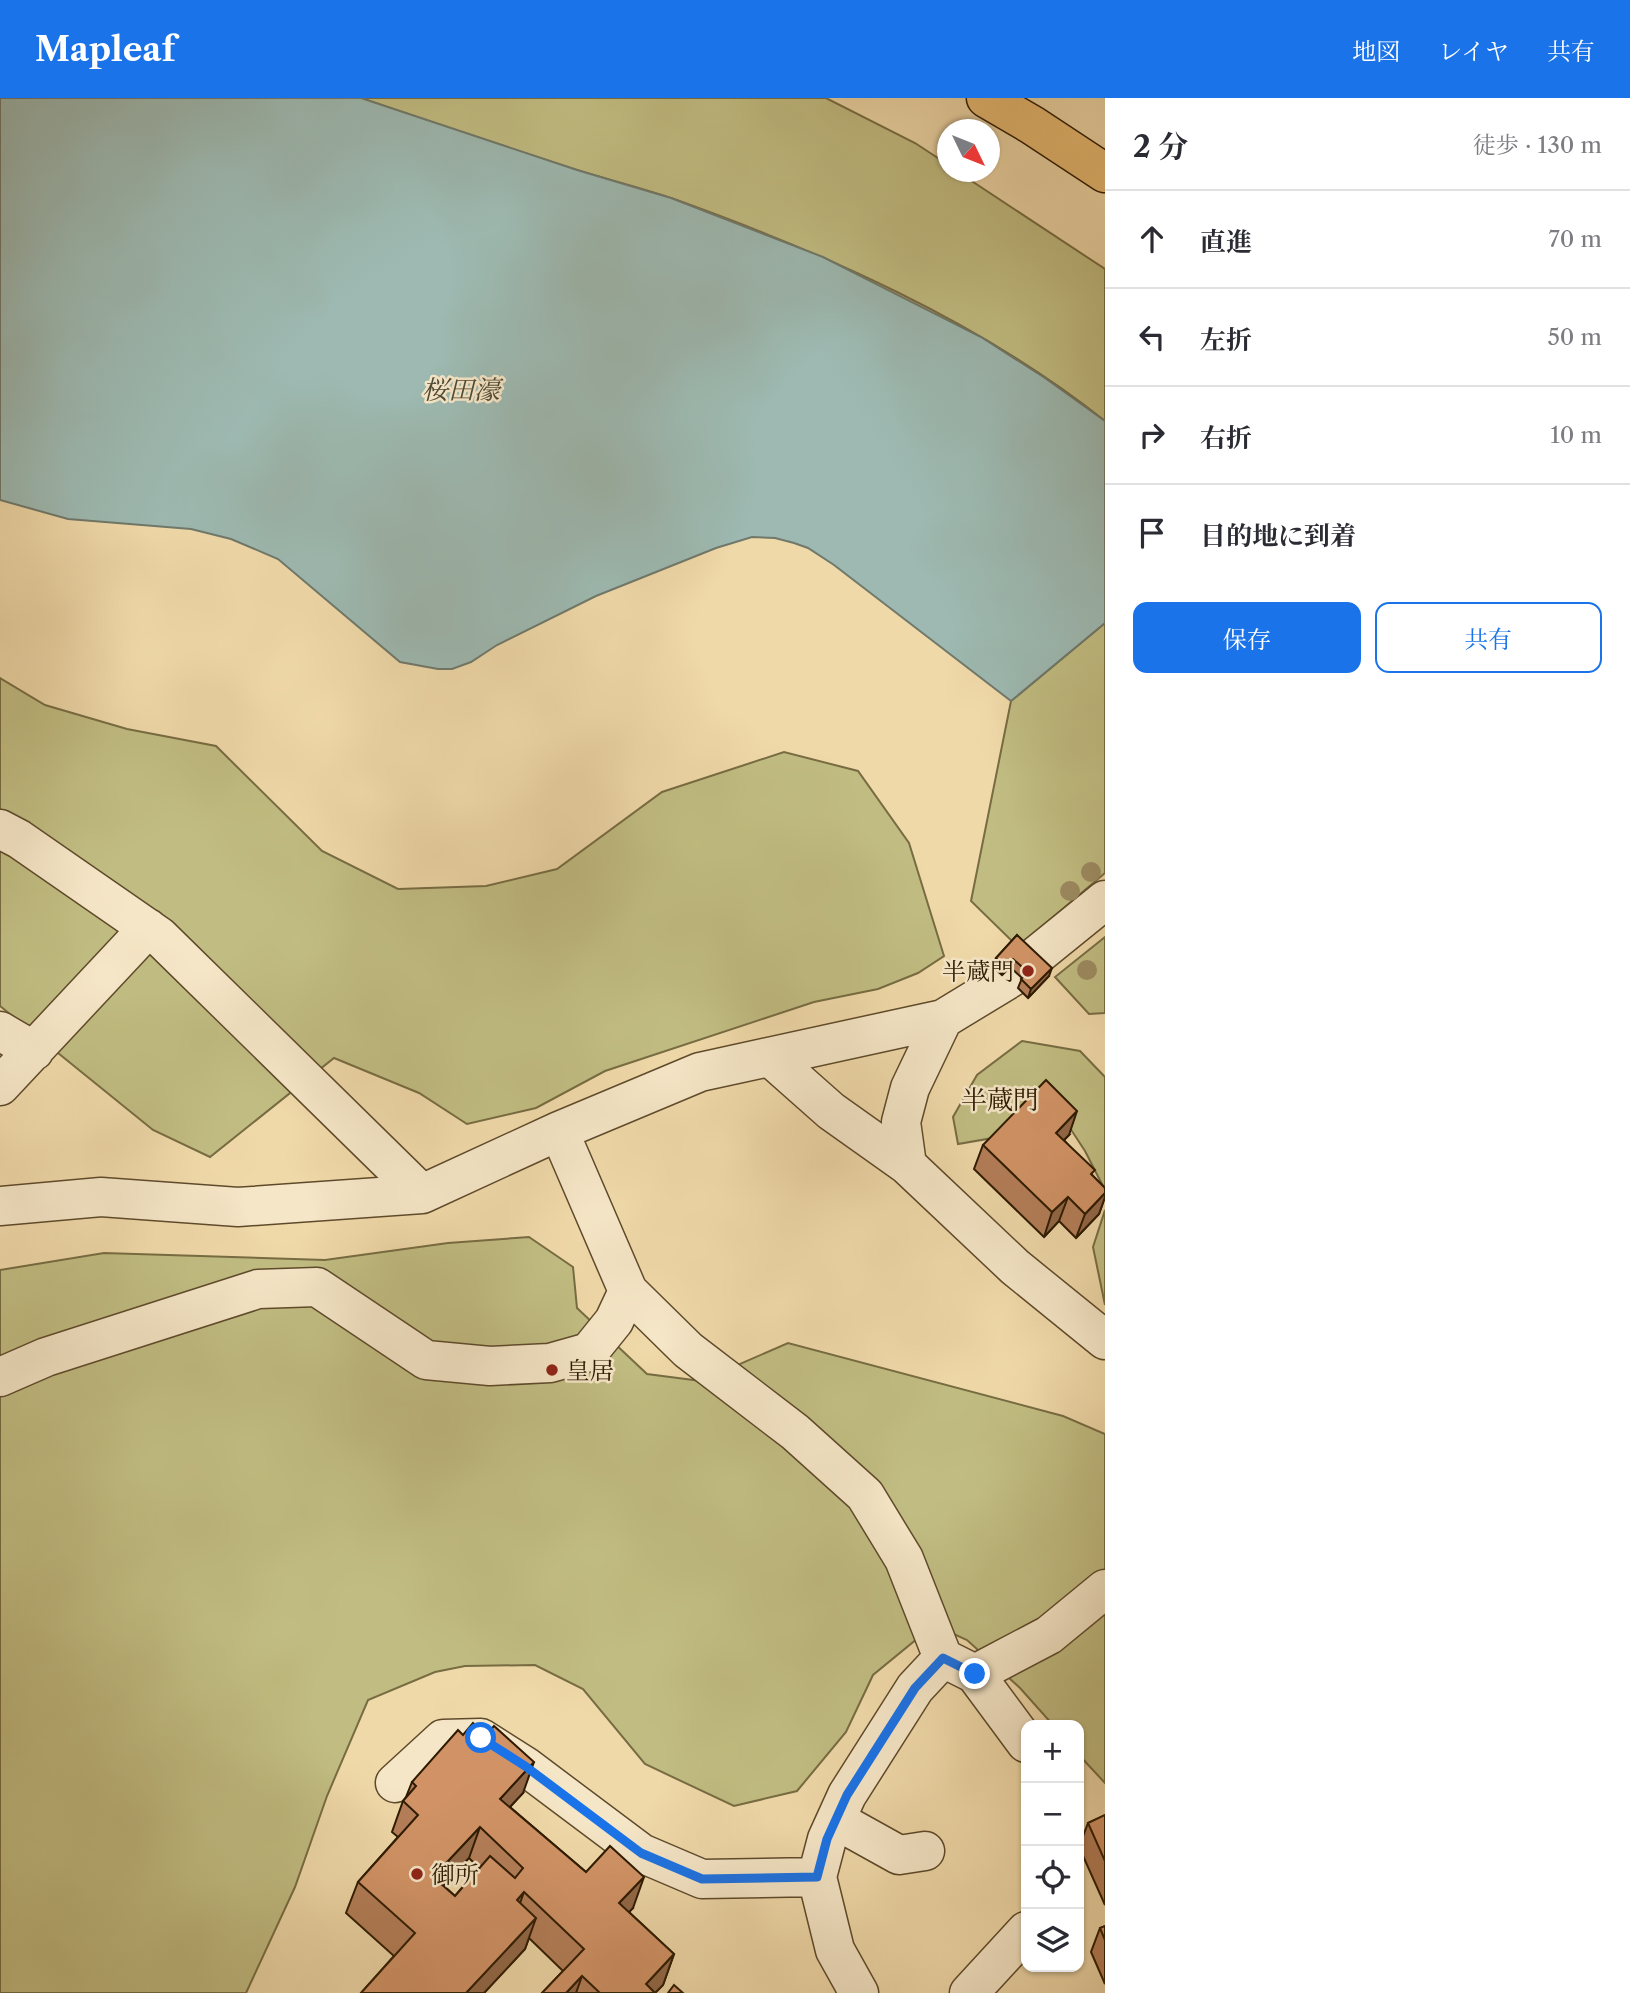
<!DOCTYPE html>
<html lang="ja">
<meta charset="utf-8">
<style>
:root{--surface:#fff;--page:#f7f7f7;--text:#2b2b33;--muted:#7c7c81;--line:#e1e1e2;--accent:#1a73e8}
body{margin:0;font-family:"Libre Caslon Text","Noto Serif JP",serif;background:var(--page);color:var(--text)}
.controls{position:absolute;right:21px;bottom:21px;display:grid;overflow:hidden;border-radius:14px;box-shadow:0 2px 5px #0004}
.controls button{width:63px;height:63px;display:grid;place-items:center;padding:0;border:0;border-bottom:2px solid var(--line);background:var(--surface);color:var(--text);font:35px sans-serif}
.compass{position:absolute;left:937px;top:21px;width:63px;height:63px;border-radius:50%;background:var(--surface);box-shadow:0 2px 5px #0004;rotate:133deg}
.stop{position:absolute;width:21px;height:21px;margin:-16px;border:5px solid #1a73e8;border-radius:50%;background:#fff}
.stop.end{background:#1a73e8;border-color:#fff;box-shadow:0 2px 7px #0008}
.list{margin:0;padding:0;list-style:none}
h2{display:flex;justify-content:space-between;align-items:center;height:91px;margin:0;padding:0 28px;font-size:30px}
h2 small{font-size:23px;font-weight:400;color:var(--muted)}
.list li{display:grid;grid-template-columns:46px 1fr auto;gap:21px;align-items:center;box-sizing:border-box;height:98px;padding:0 28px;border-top:2px solid var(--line)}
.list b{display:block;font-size:26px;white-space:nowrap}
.list em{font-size:23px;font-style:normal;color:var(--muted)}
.actions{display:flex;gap:14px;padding:21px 28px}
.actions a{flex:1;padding:16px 0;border:2px solid var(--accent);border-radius:14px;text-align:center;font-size:24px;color:var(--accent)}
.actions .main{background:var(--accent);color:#fff}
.icon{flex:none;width:38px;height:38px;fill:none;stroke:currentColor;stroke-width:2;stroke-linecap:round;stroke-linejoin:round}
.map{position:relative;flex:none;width:1105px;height:1895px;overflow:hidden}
header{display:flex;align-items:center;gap:42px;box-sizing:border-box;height:98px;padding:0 35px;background:var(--accent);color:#fff}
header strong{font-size:33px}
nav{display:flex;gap:38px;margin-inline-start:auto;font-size:24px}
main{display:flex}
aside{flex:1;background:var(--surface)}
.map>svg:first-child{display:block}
.green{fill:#c1bd82;stroke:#776c42;stroke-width:2}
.water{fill:#9db9b1;stroke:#70796b;stroke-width:2}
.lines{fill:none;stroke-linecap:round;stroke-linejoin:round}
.minor-casing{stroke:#5e4a2b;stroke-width:41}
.highway-casing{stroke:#2d1a01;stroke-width:41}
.minor{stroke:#f5e6c7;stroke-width:38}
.highway{stroke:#e8bc74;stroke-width:38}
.tree{fill:#9d8b62}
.wall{fill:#b47e58;stroke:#2d1a01;stroke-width:2;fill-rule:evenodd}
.shaded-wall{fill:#926747;stroke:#2d1a01;stroke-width:2}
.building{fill:#d19366;stroke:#2d1a01;stroke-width:2;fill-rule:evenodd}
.route{stroke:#1a73e8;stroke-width:9}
.poi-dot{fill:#8f2418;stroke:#f5e6c7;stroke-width:2.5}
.labels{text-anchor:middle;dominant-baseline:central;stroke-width:5;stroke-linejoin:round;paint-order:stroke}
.poi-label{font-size:24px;fill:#2d1a01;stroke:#f5e6c7;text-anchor:start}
.water-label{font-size:26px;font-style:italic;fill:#4f4a36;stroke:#f5e6c7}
.neighbourhood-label{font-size:26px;fill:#2d1a01;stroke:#f5e6c7}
</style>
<header>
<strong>Mapleaf</strong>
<nav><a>地図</a><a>レイヤ</a><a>共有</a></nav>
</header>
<main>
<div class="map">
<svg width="1105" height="1895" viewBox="0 0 1105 1895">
<rect width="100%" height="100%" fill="#f0d9a9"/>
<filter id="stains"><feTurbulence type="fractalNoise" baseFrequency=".00286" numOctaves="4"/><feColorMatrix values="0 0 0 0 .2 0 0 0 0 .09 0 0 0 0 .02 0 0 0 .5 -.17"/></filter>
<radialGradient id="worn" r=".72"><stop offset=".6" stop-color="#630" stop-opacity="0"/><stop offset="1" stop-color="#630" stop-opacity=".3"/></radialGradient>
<path class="green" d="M361,0h465l89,45 32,21 1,8h10l147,97v152c-124,-99 -283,-169 -431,-222 -32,-11 -65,-19 -97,-29 -72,-23 -144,-47 -216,-72z
M1105,525v250l-87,74 -47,-46 40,-200z
M0,580l45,27 82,24 89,17 106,105 76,38 88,-3 71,-17 105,-77 122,-40 74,19 51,72 35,113 -26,17 -40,16 -64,13 -209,69 -69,37 -69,16 -48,-31 -85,-35 -124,99 -57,-27 -153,-124z
M1105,839v76l-16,1 -34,-37z
M1022,943l58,10 25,26v113l-20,-39 -17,-26 -110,19 -5,-27 24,-42z
M1105,1112v95l-12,-58z
M529,1139l44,30 4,41 70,66 54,7 87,-38 275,73 42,18v349l-26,-28v-30h-26l-33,-37 -53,-48 -33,-15 -61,50 -27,57 -49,59 -63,15 -89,-42 -62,-75 -48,-24 -70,1 -30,6 -67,28 -41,96 -32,91 -49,106h-246v-723l104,-17 221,7 123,-17z"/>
<path class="water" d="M0,0h361l216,72 94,28 152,59 158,80 64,41 60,43v202l-94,78 -177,-136 -26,-17 -14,-5 -19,-5 -23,-1 -36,11 -120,48 -99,49 -26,17 -19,7h-14l-38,-7 -122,-103 -47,-20 -40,-10 -123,-10 -68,-19z"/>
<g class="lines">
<g class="minor-casing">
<path id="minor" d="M0,731l19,10 140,97 263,258 137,-63 141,-59 243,-53 74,-45
M1031,862l74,-60
M0,933l34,20
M770,959l61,54 76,54 108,102 90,73
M0,988l148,-158
M559,1033l69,160 60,59 107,82 70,63 39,64 39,99
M907,1067l-6,-43 9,-34 33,-69
M0,1108l101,-9 137,10 184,-13
M0,1279l46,-20 212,-68 59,-2 109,73 64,6 60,-3 39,-11 25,-31 14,-30
M975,1576l74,-39 56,-46
M395,1685l48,-44 38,-1 44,28 116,87 61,26 115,-2
M836,1722l63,35 26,-4
M859,1895l-24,-43 -18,-73 10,-38 20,-44 68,-107 28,-30 32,16 51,69
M969,1895l57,-62"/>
</g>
<g class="highway-casing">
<path id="highway" d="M986,0l46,27 73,48"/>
</g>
<use href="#minor" class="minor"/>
<use href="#highway" class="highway"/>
</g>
<g class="tree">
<circle cx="1091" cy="774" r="10"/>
<circle cx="1070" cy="793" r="10"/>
<circle cx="1087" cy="872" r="10"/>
</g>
<path class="wall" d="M1017,837l32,41 -21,22 -10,-10 4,-10 -12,-11 -8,8 -10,-9 4,-8z
M1069,1037l-5,5 29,36 12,12v9l-6,17 -23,24 -17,-17 -15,16 -70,-68 9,-24z
M412,1684l111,11 -13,14 76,65 47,36 -4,4 45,42 -11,31 -8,8h-113l21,-22 -34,-33 -4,11 -41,44h-123l33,-37 -48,-43 12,-31 40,-45 -6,-5 11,-31 3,-4zM469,1760l10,10 -24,28 -12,-11z
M1105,1717v90l-26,-58 9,-24z
M1105,1828v58l-14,-32 9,-24z"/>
<path class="shaded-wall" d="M1013,861l-3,8 -8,8 3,-8z
M1052,870l-3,8 -21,22 3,-9z
M1077,1013l-8,24 -22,22 9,-24z
M1105,1095v4l-6,17 -23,24 9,-24z
M1068,1099l-9,24 -15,16 8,-25z
M534,1664l-11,31 -34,36 11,-30z
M480,1729l-11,31 -47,49 11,-30z
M644,1779l-11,31 -25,26 11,-31z
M524,1794l-11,31 4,-23z
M536,1820l-11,31 -41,44h-18z
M674,1856l-11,31 -8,8 -9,-9z
M582,1878l-6,17h-10z"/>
<path class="building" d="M1017,837l35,33 -21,21 -10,-10 7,-7 -15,-13 -8,8 -9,-9z
M1046,982l31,31 -21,22 39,37 -4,4 14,14v5l-20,21 -17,-17 -16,15 -69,-67z
M473,1625l13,12 8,-9 40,36 -34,37 86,73 24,-26 34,31 -25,26 55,51 -28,30 9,9h-55l-18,-17 -16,17h-24l42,-44 -60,-57 -7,8 19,18 -70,75h-105l54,-60 -57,-51 60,-67 -15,-14 13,-15 -4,-4 46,-52 5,5zM480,1729l43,41 -8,10 -25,-22 -35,40 -22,-19z
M1105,1717v46l-17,-38z
M1105,1828v14l-5,-12z
M674,1887l9,8h-15z"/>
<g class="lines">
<path class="route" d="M481,1640l44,28 116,87 61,26 115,-2 10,-38 20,-44 68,-107 28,-30 32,16"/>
</g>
<g class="poi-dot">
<circle cx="1028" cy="873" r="7"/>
<circle cx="552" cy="1272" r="7"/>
<circle cx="417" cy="1776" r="7"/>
</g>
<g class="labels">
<g class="poi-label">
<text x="1014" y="873" text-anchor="end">半蔵門</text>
<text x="566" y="1272">皇居</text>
<text x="431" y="1776">御所</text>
</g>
<g class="water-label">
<text x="461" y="292">桜田濠</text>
</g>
<g class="neighbourhood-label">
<text x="1000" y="1002">半蔵門</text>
</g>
</g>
<rect width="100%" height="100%" filter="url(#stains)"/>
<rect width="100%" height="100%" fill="url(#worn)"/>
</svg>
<div class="controls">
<button>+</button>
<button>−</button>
<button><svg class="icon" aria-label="locate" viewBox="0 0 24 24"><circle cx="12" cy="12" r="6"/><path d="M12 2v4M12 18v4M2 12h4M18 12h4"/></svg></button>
<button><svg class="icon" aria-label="layers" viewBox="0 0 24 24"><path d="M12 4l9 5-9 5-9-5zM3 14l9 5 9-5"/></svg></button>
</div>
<svg class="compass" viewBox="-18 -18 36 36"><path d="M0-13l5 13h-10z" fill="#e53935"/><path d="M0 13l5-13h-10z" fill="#7c7c81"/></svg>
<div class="stop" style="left:481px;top:1640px"></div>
<div class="stop end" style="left:975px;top:1576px"></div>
</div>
<aside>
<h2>2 分<small>徒歩 · 130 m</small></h2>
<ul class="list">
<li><svg class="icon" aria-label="ahead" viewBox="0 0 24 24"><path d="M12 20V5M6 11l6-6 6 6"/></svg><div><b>直進</b></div><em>70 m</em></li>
<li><svg class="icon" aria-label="left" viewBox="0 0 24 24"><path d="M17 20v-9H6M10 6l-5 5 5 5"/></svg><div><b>左折</b></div><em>50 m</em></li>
<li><svg class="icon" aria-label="right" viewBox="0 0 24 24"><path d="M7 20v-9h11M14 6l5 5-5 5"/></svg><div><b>右折</b></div><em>10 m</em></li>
<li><svg class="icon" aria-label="arrive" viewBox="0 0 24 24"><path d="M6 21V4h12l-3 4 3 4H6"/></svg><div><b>目的地に到着</b></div></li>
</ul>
<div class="actions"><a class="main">保存</a><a>共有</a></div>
</aside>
</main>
